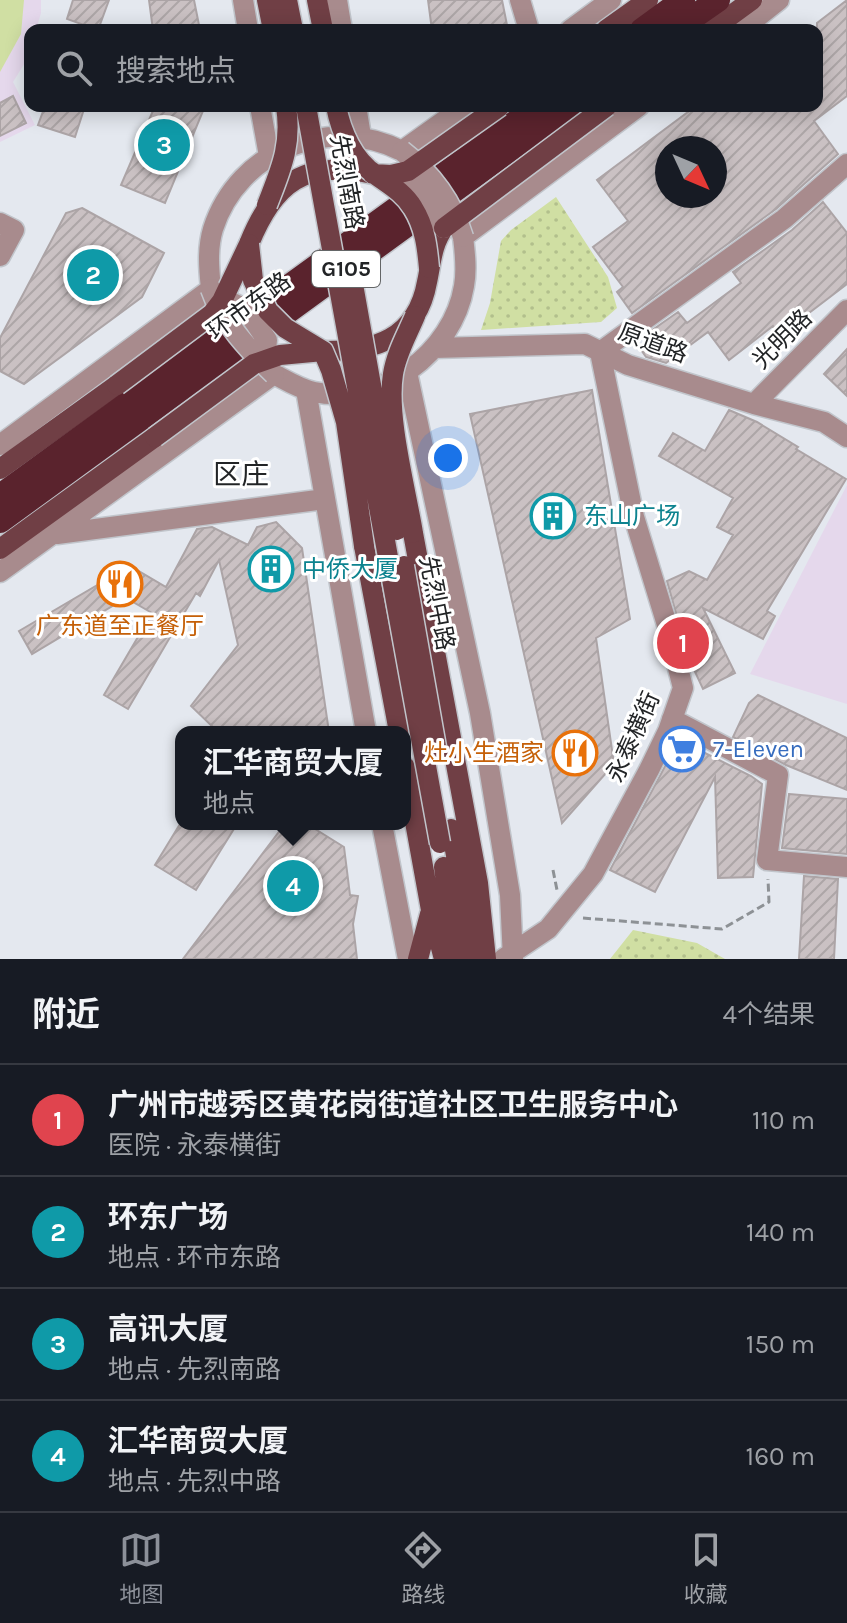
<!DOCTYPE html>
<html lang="zh">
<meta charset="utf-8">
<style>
:root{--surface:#171b24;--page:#20242c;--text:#f1f3f6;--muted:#9ea1a6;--line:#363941;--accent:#8c9099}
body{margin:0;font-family:Karla,"Noto Sans SC",sans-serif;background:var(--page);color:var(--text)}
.compass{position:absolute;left:655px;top:136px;width:72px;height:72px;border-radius:50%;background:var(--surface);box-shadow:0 4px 20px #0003;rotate:134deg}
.you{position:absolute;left:448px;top:458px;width:28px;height:28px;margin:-20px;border:6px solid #fff;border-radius:50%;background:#1a73e8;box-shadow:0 0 0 12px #1a73e833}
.badge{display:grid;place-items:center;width:52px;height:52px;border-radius:50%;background:var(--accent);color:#fff;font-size:26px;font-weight:700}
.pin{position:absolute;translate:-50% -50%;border:4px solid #fff;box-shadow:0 2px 8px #0006}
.popup{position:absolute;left:175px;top:726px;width:236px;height:104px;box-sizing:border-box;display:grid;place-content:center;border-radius:16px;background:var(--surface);filter:drop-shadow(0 2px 6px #0005);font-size:26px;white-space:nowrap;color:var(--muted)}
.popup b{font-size:30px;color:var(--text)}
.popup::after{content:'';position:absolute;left:50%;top:100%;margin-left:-16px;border:16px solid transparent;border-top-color:var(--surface)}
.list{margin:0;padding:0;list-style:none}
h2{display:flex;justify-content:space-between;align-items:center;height:104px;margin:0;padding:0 32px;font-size:34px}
h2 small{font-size:26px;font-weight:400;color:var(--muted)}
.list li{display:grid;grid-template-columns:52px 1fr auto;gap:24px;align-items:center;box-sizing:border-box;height:112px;padding:0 32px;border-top:2px solid var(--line)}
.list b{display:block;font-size:30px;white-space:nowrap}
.list p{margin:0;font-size:26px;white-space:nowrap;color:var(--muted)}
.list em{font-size:26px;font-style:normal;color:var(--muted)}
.icon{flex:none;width:44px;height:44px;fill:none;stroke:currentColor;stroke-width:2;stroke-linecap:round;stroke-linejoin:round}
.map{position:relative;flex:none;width:847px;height:959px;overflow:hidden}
.search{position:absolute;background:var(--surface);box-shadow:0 4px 20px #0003;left:24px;right:24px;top:24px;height:88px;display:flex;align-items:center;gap:20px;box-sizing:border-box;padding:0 28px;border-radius:16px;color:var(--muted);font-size:30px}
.sheet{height:552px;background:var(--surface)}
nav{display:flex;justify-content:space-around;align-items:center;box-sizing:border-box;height:112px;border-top:2px solid var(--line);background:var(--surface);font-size:22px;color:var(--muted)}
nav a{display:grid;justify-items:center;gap:4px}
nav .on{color:var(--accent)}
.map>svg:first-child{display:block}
.education{fill:#e5d8ec}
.park{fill:url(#park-dots)}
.garden{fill:#d0dfa3}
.building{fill:url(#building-hatch);stroke:#aca4a6;stroke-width:2;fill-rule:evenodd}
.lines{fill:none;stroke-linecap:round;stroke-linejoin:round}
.minor-casing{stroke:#c1c5cb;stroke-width:23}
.major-casing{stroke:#c1c5cb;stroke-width:23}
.highway-casing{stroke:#c1c5cb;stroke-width:27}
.path{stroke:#8d9195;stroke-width:3;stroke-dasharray:8 4;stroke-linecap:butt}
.minor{stroke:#a88b8d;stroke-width:20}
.major{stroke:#703f45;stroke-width:20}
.highway{stroke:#5a232d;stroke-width:24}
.minor-bridge-casing{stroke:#c1c5cb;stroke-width:23;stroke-linecap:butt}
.major-bridge-casing{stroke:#c1c5cb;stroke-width:23;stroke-linecap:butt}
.minor-bridge{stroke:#a88b8d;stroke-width:20}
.major-bridge{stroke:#703f45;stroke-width:20}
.labels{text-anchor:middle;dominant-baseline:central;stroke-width:6;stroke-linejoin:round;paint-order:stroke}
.shield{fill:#fff;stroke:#646667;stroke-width:2}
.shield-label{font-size:22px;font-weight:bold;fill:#222426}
.street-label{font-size:24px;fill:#222426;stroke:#fff}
.culture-label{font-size:24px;fill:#0d838f;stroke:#fff;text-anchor:start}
.food-label{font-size:24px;fill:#c56008;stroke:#fff}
.shop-label{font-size:24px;fill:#366cbe;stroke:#fff;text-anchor:start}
.quarter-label{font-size:28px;fill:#222426;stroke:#fff}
</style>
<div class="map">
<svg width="847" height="959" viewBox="0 0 847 959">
<defs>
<pattern id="park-dots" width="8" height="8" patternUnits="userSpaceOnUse" patternTransform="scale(2)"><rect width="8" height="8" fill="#d0dfa3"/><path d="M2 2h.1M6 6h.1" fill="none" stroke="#b2bf8c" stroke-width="1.8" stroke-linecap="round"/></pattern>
<pattern id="building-hatch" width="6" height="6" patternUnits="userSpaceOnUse" patternTransform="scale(2)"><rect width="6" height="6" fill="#cac1c3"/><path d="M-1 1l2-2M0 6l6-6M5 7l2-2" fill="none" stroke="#ada6a7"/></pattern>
</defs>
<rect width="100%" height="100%" fill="#e4e8ef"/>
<path class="education" d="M0,0h41v13l-5,17h-6v17l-4,14 -13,21 22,43 -35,17z
M847,485v219l-97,-30z"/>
<path class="park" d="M556,197l52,80 9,31 -16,14 -120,8 9,-27 11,-62 10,-11z
M633,930l64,13 28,16h-115z"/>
<path class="garden" d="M0,0h24l-3,34 -21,38z"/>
<path class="building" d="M73,0h36l-11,30 -31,-11z
M149,0h45l6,30h-47z
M428,0h74l6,30h-76z
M847,0v96l-33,25 24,33 -62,55 -144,104 -15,-21 6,-5 -30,-40 35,-26 -31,-41 99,-74h121v-83zM667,148h48v48h-48z
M13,96l13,27 -26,13v-33z
M45,106h40l-10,31 -37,-12z
M155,106h50l-40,97 -44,-18z
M823,202l24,31v51l-67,51 -7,-9 -44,34 -21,-28 -42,31 -20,-6 -7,-10 12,-9 -3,-5 30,-21 9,11 54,-40 -8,-11 59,-42z
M82,208l82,45 -22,44 -118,87 -24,-13v-33l66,-125z
M847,349v47l-23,-22z
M592,390l38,229 -34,19 18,126 -52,59 -92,-409z
M729,410l28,12 41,25 -2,2 50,30 -79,132 8,5 -12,23 -60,-31 32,65 -32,16 -14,-30 -22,-78 22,-10 18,9 26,-45 -16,-8 16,-29 -74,-42 14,-23 32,18z
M276,522l26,26 27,184h-111l-27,-26 47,-61 -19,-85 -19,36 -4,-3 -68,116 -24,-14 48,-82 -26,-15 -94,56 -13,-23 111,-65 36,21 31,-58 15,-2 36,18 9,-18z
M758,695l89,43v52l-61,-25 -53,-28 16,-34z
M679,740l72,36 11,8 -9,93 -35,1 -3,-101 -60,115 -45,-22z
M789,794l58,5v55l-65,-6z
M180,824h57l-41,66 -41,-25z
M287,824h20l37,23 6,48 8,1 -5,28 4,35h-174l101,-134z
M804,876l34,3 -4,80h-35z"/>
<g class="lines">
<g class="minor-casing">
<path id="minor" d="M243,0l5,30
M337,0l5,30
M520,0l9,30
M570,30l41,-30
M741,30l38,-30
M260,106l9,50
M356,106l5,30
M0,223l14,7 -14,26
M434,348l151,-4 43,21 126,39 70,18 23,15
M600,352l184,-133 63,-55
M407,372l73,341 30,182 3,64
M306,390l60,342
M754,404l93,-94
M0,445l211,-156c-2,-20 -4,-40 2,-60 25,-79 117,-115 189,-78l63,-45
M57,534l268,-35
M0,572l274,-198c13,7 26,15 40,18 67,14 139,-39 150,-106 3,-16 1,-33 -1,-49l176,-131
M672,719l106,56 -11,85 80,7
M382,824l26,135
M503,959l45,-30 45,-55 56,-104 19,-39 15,-43 -15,-60 -34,-111 -34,-165"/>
</g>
<g class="major-casing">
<path id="major" d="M267,0l6,30
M287,0l6,30
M317,0l6,30
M606,30l42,-30
M711,30l41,-30
M249,244c25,-62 56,-85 124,-70
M323,351c51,1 94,-12 104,-69 4,-18 5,-39 17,-54
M0,469l117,-84
M413,533l65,350 8,76
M364,546l35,186
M0,549l155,-112
M405,767l26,143 13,49
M451,829l24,126
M444,867l12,92
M418,959l12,-45"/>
</g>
<g class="highway-casing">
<path id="highway" d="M642,30l41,-30
M675,30l43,-30
M0,496l538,-390
M0,521l570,-415"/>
</g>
<path class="path" d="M553,870l4,20
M583,918l139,11 47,-27 -1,-23"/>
<use href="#minor" class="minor"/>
<use href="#major" class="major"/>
<use href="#highway" class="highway"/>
<g class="minor-bridge-casing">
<path id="minor-bridge" d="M402,151c30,23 50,50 61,86
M408,171l8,19 28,38
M211,289c11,33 39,62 63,85
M222,301c24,1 32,21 45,39l-2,19"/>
</g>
<g class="major-bridge-casing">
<path id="major-bridge" d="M306,106l134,737
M336,106c5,26 17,54 40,69 14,10 28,18 37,33 12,19 14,39 16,60
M373,174l18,1 17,-4 92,-65
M267,205c14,-36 25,-59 19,-99
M444,228l163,-122
M249,244l4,36 15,31 17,17 38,23 8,19 15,52 18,124
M349,262l48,268
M117,385l95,-71 10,-13 27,-57
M155,437l99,-73 26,-9 43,-4
M413,533c-7,-43 -27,-117 -20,-159 3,-20 14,-39 22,-58
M404,566l32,181"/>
</g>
<use href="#minor-bridge" class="minor-bridge"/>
<use href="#major-bridge" class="major-bridge"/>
</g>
<defs>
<g id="building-ring" transform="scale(2.3)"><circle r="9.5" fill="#fff" stroke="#0f9aa8" stroke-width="1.5"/><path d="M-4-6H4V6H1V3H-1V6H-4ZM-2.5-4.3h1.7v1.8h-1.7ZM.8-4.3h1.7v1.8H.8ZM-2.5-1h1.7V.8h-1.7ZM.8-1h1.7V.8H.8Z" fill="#0f9aa8"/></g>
<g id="restaurant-ring" transform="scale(2.3)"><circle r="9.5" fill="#fff" stroke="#e8710a" stroke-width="1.5"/><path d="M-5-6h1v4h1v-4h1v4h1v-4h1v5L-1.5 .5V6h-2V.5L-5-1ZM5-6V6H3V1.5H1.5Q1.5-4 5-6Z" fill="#e8710a"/></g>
<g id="supermarket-ring" transform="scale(2.3)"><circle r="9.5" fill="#fff" stroke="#3f7fe0" stroke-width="1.5"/><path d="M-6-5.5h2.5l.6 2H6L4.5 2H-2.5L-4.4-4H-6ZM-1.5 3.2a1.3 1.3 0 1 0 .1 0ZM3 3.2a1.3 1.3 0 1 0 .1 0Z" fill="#3f7fe0"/></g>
</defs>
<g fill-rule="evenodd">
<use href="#building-ring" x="553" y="516"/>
<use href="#building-ring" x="271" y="569"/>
<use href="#restaurant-ring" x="120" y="584"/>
<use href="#supermarket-ring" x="682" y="749"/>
<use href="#restaurant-ring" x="575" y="753"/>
</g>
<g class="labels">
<rect class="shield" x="312" y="251" width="68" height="36" rx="6"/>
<g class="shield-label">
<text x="346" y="269">G105</text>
</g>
<g class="street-label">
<text transform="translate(347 182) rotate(80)">先烈南路</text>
<text transform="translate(249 306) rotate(-36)">环市东路</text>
<text transform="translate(782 339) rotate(-45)">光明路</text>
<text transform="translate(653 343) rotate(20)">原道路</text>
<text transform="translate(437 603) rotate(79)">先烈中路</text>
<text transform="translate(633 737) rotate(-66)">永泰横街</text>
</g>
<g class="culture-label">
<text x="584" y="516">东山广场</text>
<text x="302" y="569">中侨大厦</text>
</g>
<g class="food-label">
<text x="120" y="626">广东道至正餐厅</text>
<text x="544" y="753" text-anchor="end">灶小生酒家</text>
</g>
<g class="shop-label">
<text x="713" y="749">7-Eleven</text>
</g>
<g class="quarter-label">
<text x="241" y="474">区庄</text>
</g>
</g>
</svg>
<svg class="compass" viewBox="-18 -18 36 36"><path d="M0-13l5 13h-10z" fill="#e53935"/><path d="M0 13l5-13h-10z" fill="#9ea1a6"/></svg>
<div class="you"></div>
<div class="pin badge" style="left:683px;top:643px;background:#e0444e">1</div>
<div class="pin badge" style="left:93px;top:275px;background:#0f9aa8">2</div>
<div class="pin badge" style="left:164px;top:145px;background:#0f9aa8">3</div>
<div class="pin badge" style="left:293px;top:886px;background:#0f9aa8">4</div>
<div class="popup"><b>汇华商贸大厦</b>地点</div>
<div class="search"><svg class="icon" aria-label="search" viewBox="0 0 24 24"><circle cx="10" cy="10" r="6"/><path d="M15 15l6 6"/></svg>搜索地点</div>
</div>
<section class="sheet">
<h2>附近<small>4个结果</small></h2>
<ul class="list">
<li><span class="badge" style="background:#e0444e">1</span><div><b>广州市越秀区黄花岗街道社区卫生服务中心</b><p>医院 · 永泰横街</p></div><em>110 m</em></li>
<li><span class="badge" style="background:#0f9aa8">2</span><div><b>环东广场</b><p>地点 · 环市东路</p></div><em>140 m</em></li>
<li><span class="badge" style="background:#0f9aa8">3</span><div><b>高讯大厦</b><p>地点 · 先烈南路</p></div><em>150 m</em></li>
<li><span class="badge" style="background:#0f9aa8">4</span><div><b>汇华商贸大厦</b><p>地点 · 先烈中路</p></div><em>160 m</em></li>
</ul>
</section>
<nav>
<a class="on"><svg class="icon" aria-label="map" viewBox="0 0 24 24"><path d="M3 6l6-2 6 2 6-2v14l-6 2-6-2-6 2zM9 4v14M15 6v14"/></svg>地图</a>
<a><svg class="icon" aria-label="directions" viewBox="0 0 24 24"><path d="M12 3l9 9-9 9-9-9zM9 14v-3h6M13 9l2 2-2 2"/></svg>路线</a>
<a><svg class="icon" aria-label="saved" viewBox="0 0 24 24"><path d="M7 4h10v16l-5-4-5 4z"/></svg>收藏</a>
</nav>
